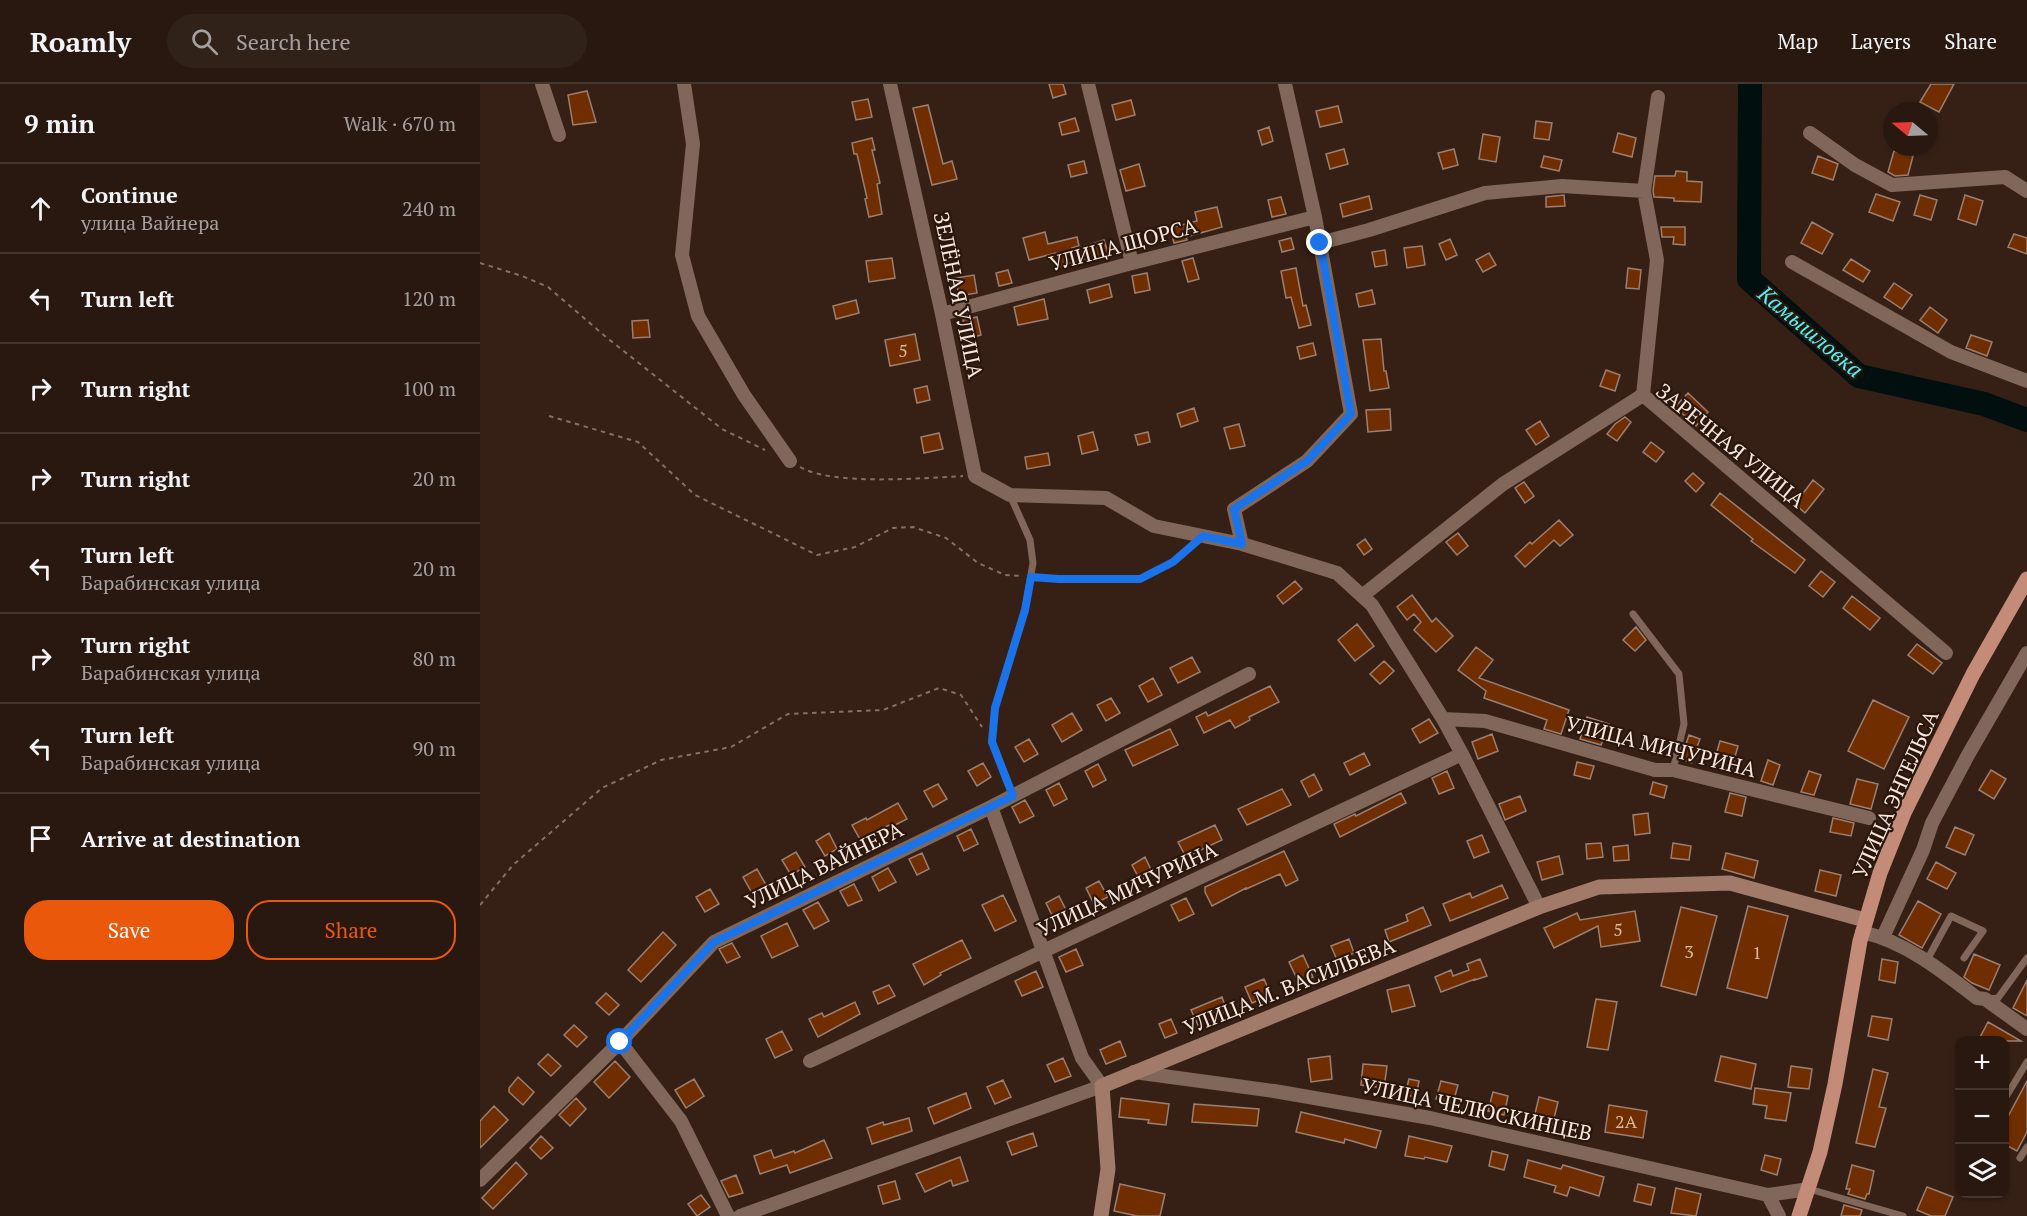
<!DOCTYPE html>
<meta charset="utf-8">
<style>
:root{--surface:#281810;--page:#302119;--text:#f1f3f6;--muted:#a5a09f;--line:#443730;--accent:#ea580c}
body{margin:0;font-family:"PT Serif",serif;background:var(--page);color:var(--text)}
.controls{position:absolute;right:18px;bottom:18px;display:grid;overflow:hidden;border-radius:12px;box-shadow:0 2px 4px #0004}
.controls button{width:54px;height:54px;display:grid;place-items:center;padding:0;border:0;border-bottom:2px solid var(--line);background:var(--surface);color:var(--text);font:30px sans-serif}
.compass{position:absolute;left:1403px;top:18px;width:54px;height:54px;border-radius:50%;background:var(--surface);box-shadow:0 2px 4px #0004;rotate:289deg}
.stop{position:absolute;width:18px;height:18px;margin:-14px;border:4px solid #1a73e8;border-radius:50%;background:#fff}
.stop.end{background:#1a73e8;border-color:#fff;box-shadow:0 2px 6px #0008}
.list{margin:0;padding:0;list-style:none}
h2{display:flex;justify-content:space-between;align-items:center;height:78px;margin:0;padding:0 24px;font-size:26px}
h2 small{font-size:20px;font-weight:400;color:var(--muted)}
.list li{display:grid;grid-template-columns:39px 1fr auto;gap:18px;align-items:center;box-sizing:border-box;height:90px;padding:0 24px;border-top:2px solid var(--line)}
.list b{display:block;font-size:22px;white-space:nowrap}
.list p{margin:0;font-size:20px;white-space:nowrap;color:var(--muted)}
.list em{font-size:20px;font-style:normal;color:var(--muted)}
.actions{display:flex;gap:12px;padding:18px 24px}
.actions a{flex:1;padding:14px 0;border:2px solid var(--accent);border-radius:24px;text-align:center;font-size:21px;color:var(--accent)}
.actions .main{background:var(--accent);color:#fff}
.icon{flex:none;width:33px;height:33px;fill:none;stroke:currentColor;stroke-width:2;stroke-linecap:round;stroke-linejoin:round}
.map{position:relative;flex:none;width:1547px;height:1132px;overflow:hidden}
header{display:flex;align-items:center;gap:36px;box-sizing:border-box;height:84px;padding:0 30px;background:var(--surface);border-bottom:2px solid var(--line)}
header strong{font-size:28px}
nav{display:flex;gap:33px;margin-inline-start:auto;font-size:21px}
.search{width:420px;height:54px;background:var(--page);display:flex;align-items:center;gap:15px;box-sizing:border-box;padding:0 21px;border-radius:33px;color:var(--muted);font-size:22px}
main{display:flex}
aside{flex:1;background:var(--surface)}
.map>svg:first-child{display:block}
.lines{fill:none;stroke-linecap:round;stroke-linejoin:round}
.river{stroke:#020f0f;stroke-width:24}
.building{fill:#702e00;stroke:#9a7f72;stroke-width:1.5}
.path{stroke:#837066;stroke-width:2;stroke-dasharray:4.5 4.5;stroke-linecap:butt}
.lane{stroke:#81675a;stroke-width:7}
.street{stroke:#81675a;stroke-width:14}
.secondary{stroke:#a27a69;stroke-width:15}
.primary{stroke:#c48c78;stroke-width:15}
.route{stroke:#1a73e8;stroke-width:8}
.labels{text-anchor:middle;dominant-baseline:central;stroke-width:4.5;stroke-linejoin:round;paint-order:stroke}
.number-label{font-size:18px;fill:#d4b9a7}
.street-label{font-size:21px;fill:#f6e7df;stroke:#2b160c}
.water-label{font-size:22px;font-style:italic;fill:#48f5fa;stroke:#2b160c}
</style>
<header>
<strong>Roamly</strong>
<div class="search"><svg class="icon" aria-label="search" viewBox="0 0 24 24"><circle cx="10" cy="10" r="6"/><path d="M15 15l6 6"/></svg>Search here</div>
<nav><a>Map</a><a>Layers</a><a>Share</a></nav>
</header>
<main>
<aside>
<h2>9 min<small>Walk · 670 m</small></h2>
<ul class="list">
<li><svg class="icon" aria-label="ahead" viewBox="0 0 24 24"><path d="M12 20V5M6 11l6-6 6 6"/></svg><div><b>Continue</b><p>улица Вайнера</p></div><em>240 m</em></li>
<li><svg class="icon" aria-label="left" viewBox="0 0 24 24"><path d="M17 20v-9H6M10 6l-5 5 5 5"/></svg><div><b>Turn left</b></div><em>120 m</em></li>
<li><svg class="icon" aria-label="right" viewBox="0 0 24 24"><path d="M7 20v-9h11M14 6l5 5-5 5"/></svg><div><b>Turn right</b></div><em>100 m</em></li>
<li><svg class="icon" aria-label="right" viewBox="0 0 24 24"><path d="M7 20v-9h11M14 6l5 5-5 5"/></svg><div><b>Turn right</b></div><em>20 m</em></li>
<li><svg class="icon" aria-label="left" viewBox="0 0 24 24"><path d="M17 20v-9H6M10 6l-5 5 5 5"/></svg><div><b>Turn left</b><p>Барабинская улица</p></div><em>20 m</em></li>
<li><svg class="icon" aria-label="right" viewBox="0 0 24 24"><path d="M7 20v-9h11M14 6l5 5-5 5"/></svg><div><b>Turn right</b><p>Барабинская улица</p></div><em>80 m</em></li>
<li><svg class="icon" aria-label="left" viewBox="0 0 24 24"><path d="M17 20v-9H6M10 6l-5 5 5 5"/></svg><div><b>Turn left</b><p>Барабинская улица</p></div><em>90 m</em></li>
<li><svg class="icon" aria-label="arrive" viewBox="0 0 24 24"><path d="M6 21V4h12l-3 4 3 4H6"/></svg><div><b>Arrive at destination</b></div></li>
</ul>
<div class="actions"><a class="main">Save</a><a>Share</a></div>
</aside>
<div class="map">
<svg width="1547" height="1132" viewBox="0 0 1547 1132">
<rect width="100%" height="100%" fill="#362015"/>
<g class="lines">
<path class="river" d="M1270,0l-1,195 110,97 125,28 43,16"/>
</g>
<path class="building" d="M569,0h14l3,10 -13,4z
M1451,0h23l-15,28 -19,-10z
M107,7l9,31 -23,3 -5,-30z
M388,15l4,18 -16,3 -4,-18z
M651,16l4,15 -19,5 -4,-15z
M448,21l15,59 9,-3 5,18 -25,6 -19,-77z
M858,22l4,16 -22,5 -4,-16z
M595,34l4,13 -17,4 -3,-12z
M1056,37l16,2 -3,17 -15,-2z
M789,43l4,14 -11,4 -4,-14z
M1138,49l18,5 -4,19 -19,-5z
M1003,50l17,3 -4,25 -17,-3z
M392,54l3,12h-3l8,33 -3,1 5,30 -13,3 -4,-18 2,-1 -10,-44h-3l-2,-11z
M864,65l4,15 -18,5 -4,-15z
M974,65l4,16 -15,4 -5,-16z
M1414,67l19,5 -5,19 -13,1 -7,-4z
M1064,72l18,4 -3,11 -18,-4z
M1338,72l20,8 -5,16 -21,-7z
M604,77l3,12 -16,4 -3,-12z
M659,80l6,22 -19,5 -6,-21z
M1196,87l11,1v9l15,1 -1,20 -27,-1v-3l-20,-1 -1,-6 2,-15h20z
M1396,110l24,8 -7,19 -24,-9z
M1084,111l1,11 -19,1v-10z
M1440,111l17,5 -6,20 -17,-5z
M1485,111l18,6 -7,24 -18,-6z
M889,112l3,13 -29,8 -3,-13z
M801,113l5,17 -14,3 -4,-17z
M737,123l5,20 -36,10 1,3 -13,3 -4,-15 27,-7 -2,-9z
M1332,138l21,12 -11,20 -21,-11z
M1181,143h24v18l-12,-1 1,-7h-12z
M565,148l3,12 29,-7 2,9 -7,2 1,2 31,-10 5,16 -19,6 -1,-4 -30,8 -3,-13 -27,7 -6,-22z
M1534,150l13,4v16l-19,-7z
M811,154l3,11 -12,3 -3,-11z
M970,155l7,16 -11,5 -7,-16z
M942,162l3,19 -18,3 -3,-20z
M905,166l2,15 -12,2 -3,-15z
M1009,169l7,12 -13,7 -7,-12z
M412,174l3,20 -26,4 -3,-21z
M713,174l6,21 -11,3 -6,-21z
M1371,175l19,12 -7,11 -20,-12z
M816,184l7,38 3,-1 5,20 -12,3 -8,-31 -5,1 -5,-27z
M1148,184l13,2 -2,19 -13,-1z
M528,186l4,13 -13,3 -3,-13z
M667,189l3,17 -15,3 -3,-17z
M494,191l3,18 -18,3 -3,-18z
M1414,199l18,12 -10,14 -18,-12z
M629,200l3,13 -22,6 -3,-13z
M892,206l3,14 -16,3 -3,-13z
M564,215l4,20 -30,6 -4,-18z
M376,216l3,13 -23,6 -3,-13z
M1450,223l17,13 -9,13 -18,-13z
M497,233l4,18 -14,4 -4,-19z
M168,236l2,17 -17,1 -1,-17z
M435,250l5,26 -30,6 -5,-26z
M1491,251l21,7 -5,14 -21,-8z
M901,255l3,32h2l3,17 -19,3 -7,-51z
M833,259l3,12 -16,4 -3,-12z
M1126,286l14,5 -5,16 -15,-5z
M447,302l3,14 -13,3 -3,-14z
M1208,309l20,19 -12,14 -21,-19z
M714,324l4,13 -17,6 -4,-13z
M910,325l1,21 -23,2 -2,-22z
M1145,333l6,5 -14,19 -10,-7 8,-10z
M1060,337l9,15 -13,9 -10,-15z
M759,340l6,22 -15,3 -6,-21z
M613,348l5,18 -16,4 -4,-18z
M668,348l2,10 -12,3 -3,-10z
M459,349l4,16 -19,4 -3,-16z
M1171,358l13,10 -8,10 -13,-10z
M568,369l2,12 -23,4 -2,-12z
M1213,389l11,10 -8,9 -11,-11z
M1333,396l11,9 -19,24 -10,-9z
M1044,398l10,14 -9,7 -10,-15z
M1240,409l85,67 -10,13 -44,-32 2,-2 -42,-34z
M1079,436l14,15 -13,11 -6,-6 -29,27 -10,-11 15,-14 2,2z
M978,449l10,13 -11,9 -11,-13z
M885,455l7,10 -8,6 -7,-10z
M1341,487l14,11 -12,15 -14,-11z
M815,497l7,8 -19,15 -6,-8z
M932,511l20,27 4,-4 17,18 -17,16 -22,-22 7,-8 -7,-8 -7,6 -10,-13z
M1372,512l28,22 -10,12 -27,-22z
M877,540l17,22 -19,15 -17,-21z
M1156,543l10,13 -11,11 -12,-11z
M1437,560l25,19 -9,11 -25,-19z
M996,563l17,13 -14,18 90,32 -8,24 -17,-5 3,-9 -63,-22 2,-7 -28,-21z
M712,573l8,15 -22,11 -8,-15z
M904,577l10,10 -14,13 -10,-10z
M673,594l9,17 -14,7 -9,-16z
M790,602l9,16 -30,15 1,3 -15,8 -5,-8 -26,13 -8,-16 10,-5 2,4z
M631,614l9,15 -14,8 -9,-16z
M1393,616l36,17 -25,52 -36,-18z
M592,629l10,17 -20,12 -10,-17z
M1107,633l22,7 -8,21 -21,-6z
M949,635l9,14 -18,10 -8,-14z
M690,645l8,16 -45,21 -8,-16z
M1012,650l6,17 -20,8 -6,-17z
M1209,651l11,4 -9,24 -10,-4z
M549,655l9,15 -14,8 -9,-15z
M1240,657l18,5 -7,25 -18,-5z
M884,669l6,12 -20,10 -6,-12z
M1288,676l12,5 -7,20 -12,-4z
M1097,678l17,4 -4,13 -16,-4z
M503,679l8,14 -14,9 -9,-15z
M618,680l8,16 -13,7 -8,-16z
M1511,686l15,9 -12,20 -15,-9z
M967,687l7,17 -15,6 -7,-16z
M1329,687l12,4 -7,20 -13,-3z
M834,690l8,16 -13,7 -8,-16z
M1377,695l21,5 -7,25 -21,-5z
M1173,698l14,4 -3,12 -14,-4z
M579,699l8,16 -13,7 -8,-16z
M458,700l9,15 -14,8 -9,-16z
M802,705l9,16 -44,20 -9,-16z
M921,709l5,10 -66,34 -6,-13 21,-10 1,2z
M1250,709l16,4 -4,19 -17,-4z
M1040,712l6,15 -21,9 -6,-16z
M545,716l9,16 -14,7 -8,-16z
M418,719l9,16 -14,7 -2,-2 -30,17 -9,-16 14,-7 1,2z
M1168,729l2,20 -15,2 -2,-20z
M1353,734l21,5 -3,13 -21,-4z
M735,741l7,15 -36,17 -8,-15z
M1475,743l19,8 -9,20 -19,-8z
M491,745l7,15 -14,7 -7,-15z
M349,749l8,16 -12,7 -9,-15z
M1002,751l7,17 -15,6 -7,-17z
M1121,759l2,14 -16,2 -1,-15z
M1193,759l18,3 -2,14 -18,-2z
M1148,761l1,15 -15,1 -1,-14z
M804,767l14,29 -12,6 -6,-12 -34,15v-1l-34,18 -7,-14v-5z
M316,768l9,15 -14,8 -9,-15z
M442,769l7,16 -12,6 -8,-16z
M1246,769l32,8 -4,17 -32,-9z
M1079,772l4,18 -21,6 -5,-18z
M665,773l8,17 -13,6 -8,-15z
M1456,778l20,11 -9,16 -20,-10z
M408,784l8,14 -17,9 -7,-14z
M277,785l9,16 -14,8 -9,-16z
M1340,786l21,5 -5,21 -21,-5z
M619,797l9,16 -14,7 -8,-16z
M374,800l8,16 -14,6 -8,-15z
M1022,801l6,13 -58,23 -7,-17 27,-11 2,5z
M230,805l9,15 -14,8 -9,-15z
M523,811l13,26 -21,10 -13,-26z
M579,812l8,16 -13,7 -8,-16z
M706,814l8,16 -15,7 -8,-16z
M1438,817l23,13 -19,34 -23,-13z
M338,818l11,19 -15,8 -11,-19z
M1268,822l40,10 -21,82 -40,-10z
M943,823l8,18 -42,17 -4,-12 23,-9 -2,-6z
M1201,823l36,9 -21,79 -35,-9z
M1155,827l5,30 -39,6 -3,-21 -44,22 -10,-20 33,-15 3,7z
M307,839l11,23 -26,12 -11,-22z
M183,848l13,13 -35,37 -13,-12z
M869,855l5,14 -17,7 -6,-14z
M482,856l9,18 -31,15 1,2 -17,10 -11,-21z
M252,859l8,14 -13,6 -8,-14z
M596,865l7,16 -17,7 -7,-15z
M1494,870l26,11 -11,25 -17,-7 -8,-6z
M823,871l10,22 -14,6 -10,-21z
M1000,875l7,17 -12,4v-1l-34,13 -6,-15 16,-7 2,6 16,-6 -2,-6z
M1402,875l16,3 -3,21 -16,-3z
M556,887l7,16 -21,9 -7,-15z
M784,895l7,16 -19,8 -7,-16z
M1547,896v36l-14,-8z
M409,901l6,11 -17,8 -5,-12z
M929,901l6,21 -23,6 -5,-22z
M126,909l13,12 -10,10 -13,-12z
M742,913l5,14 -29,14 -7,-15z
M1116,915l21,3 -9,48 -21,-3z
M375,918l5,12 -42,23 -9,-18 13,-6 2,4z
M1392,932l20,3 -4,21 -20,-4z
M691,935l6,14 -12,5 -6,-14z
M1508,938l33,19h-43z
M94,941l13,12 -10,10 -13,-12z
M302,947l10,19 -17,8 -9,-19z
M640,957l6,15 -20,8 -6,-14z
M68,970l13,12 -10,10 -13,-12z
M850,972l2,23 -21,3 -3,-23z
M1241,972l35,8 -5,25 -36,-8z
M583,974l8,18 -16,6 -8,-17z
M135,977l15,16 -21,21 -15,-16z
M883,980l24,2 -3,22 -23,-3z
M1311,982l21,3 -3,20 -21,-2z
M1393,985l15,4 -9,34 7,1 -11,39 -19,-4z
M38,993l16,15 -11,13 -14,-13v-4z
M214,995l10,17 -18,12 -11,-18z
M929,995l10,2 -3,16 -11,-2z
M523,996l8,17 -16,7 -8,-17z
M961,997l17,4 -5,18 -17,-4z
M1547,997v51l-10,19 -13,-7v-20z
M1275,1004l36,5 -5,28 -21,-3 2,-12 -14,-2z
M1013,1008l15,4 -4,19 -16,-4z
M486,1009l5,15 -37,16 -6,-16z
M1059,1013l19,5 -6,25 -19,-5z
M96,1014l10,11 -16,17 -11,-11z
M641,1014l48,6 -3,21 -18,-2 1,-3 -30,-3z
M714,1020l65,5 -2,17 -65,-4z
M1129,1021l38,6 -4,27 -38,-6z
M14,1022l14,14 -28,28v-27z
M821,1028l80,19 -5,17 -31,-9 -1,4 -48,-11z
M429,1034l3,13 -40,13 -5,-16 16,-6 1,3z
M553,1049l4,13 -25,9 -5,-13z
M61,1052l12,12 -12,11 -11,-11z
M929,1052l43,10 -5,16 -22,-5 -1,2 -19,-3z
M344,1056l8,18 -42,15 -3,-8 -27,9 -6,-18 17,-6 3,8 20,-7 1,2z
M1012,1067l16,4 -4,15 -15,-4z
M1285,1071l16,4 -4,16 -16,-5z
M480,1073l8,24 -15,5 -2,-6 -26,12 -9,-18z
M1048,1076l33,9 2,-4 41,12 -5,19 -29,-9 -3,9 -13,-4 2,-6 -32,-9z
M36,1078l11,12 -34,35 -11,-11z
M1372,1081l22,6 -5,23h-2l-2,5 -17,-5 2,-5h-4z
M256,1091l7,18 -14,4 -8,-16z
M415,1097l5,18 -17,5 -5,-18z
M640,1100l45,10 -5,22h-23l-23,-5z
M1158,1100l17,4 -4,17 -17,-4z
M1447,1103l26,10 -8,19h-14l-14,-6z
M1196,1104l25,6 -5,22 -25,-3z
M221,1111l9,12 -13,9 -9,-12z
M1364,1121l18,5 -2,6h-19z"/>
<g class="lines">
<path class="path" d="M0,179l42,13 26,11 58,50 116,92 43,21
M69,332l89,26 57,53 122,60 38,-8 38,-19 20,-1 33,11 32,25 27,12 17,1
M320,383c33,19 123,11 163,9
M560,493l100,2 33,-17 16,-14
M0,821l33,-40 89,-77 59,-28 70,-13 57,-33 95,-4 56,-22 22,7 21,32"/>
<path class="lane" d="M530,411l20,45 3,23 -8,47 -30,98 -3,34 21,54
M1153,530l46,60 5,50 -11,46
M1447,876l24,-44 32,15 -19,27
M1508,915l10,-1 29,-40
M1524,1016l23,-38
M1540,1074l7,-11
M1329,1105l94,27"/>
<path class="street" d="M62,0l17,51
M204,0l9,60 -11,111 16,61 46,79 46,66
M410,0l52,230 33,162 35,19 96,3 48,28 88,18 95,29 35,32 71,114 19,35 77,153
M608,0l44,179
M1330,49l45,32 37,20 113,-8 22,14
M840,159l49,-13 116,-37 77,-7 82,5
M1312,178l159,90 76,29
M462,230l190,-51 183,-46
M1163,311l14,-135 -13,-69 14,-94
M762,460l-8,-35 73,-48 44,-47 -36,-197 -30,-133
M882,512l141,-112 140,-89 303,258
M963,635l42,2 170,49h18l196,48
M1382,848c44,10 80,39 115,66l8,1 42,30
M1403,853l40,-87 9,-27 36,-68 59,-102
M140,958l61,79 47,95
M330,977l652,-307
M654,988l140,19 156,27 338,77 41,-6
M0,1096l140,-138 94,-100 277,-135 258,-133
M1288,1111l11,21
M260,1132l362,-130 -20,-28 -91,-251"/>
<path class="secondary" d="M621,1132l7,-47 -6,-83 437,-179 60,-20 131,-4 135,37"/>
<path class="primary" d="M1319,1132l21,-64 15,-68 25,-143 20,-68 24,-60 69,-139 54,-95"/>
</g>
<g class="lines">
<path class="route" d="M140,958l94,-100 299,-146 -21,-54 3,-34 30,-98 6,-33 28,2h81l33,-17 30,-26 39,8 -8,-35 73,-48 44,-47 -31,-171"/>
</g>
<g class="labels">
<g class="number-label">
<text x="423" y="266">5</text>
<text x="1138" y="845">5</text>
<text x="1209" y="867">3</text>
<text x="1277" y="868">1</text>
<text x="1146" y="1037">2А</text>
</g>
<g class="street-label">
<text transform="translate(643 160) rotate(-15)">УЛИЦА ЩОРСА</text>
<text transform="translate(479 211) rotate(78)">ЗЕЛЁНАЯ УЛИЦА</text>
<text transform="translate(1251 361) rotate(39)">ЗАРЕЧНАЯ УЛИЦА</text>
<text transform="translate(1181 662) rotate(14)">УЛИЦА МИЧУРИНА</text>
<text transform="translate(1415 710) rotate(-66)">УЛИЦА ЭНГЕЛЬСА</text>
<text transform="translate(344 781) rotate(-26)">УЛИЦА ВАЙНЕРА</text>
<text transform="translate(647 805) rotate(-25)">УЛИЦА МИЧУРИНА</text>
<text transform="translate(809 902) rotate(-22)">УЛИЦА М. ВАСИЛЬЕВА</text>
<text transform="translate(997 1025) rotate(12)">УЛИЦА ЧЕЛЮСКИНЦЕВ</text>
</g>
<g class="water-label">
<text transform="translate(1331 247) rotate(40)">Камышловка</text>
</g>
</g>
</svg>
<div class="controls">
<button>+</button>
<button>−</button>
<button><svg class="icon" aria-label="layers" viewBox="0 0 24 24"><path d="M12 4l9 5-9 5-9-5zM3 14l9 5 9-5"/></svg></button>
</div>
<svg class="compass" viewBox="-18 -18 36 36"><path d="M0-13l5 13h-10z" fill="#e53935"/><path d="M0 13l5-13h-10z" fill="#a5a09f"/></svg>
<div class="stop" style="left:140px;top:958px"></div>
<div class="stop end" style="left:840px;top:159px"></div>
</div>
</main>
